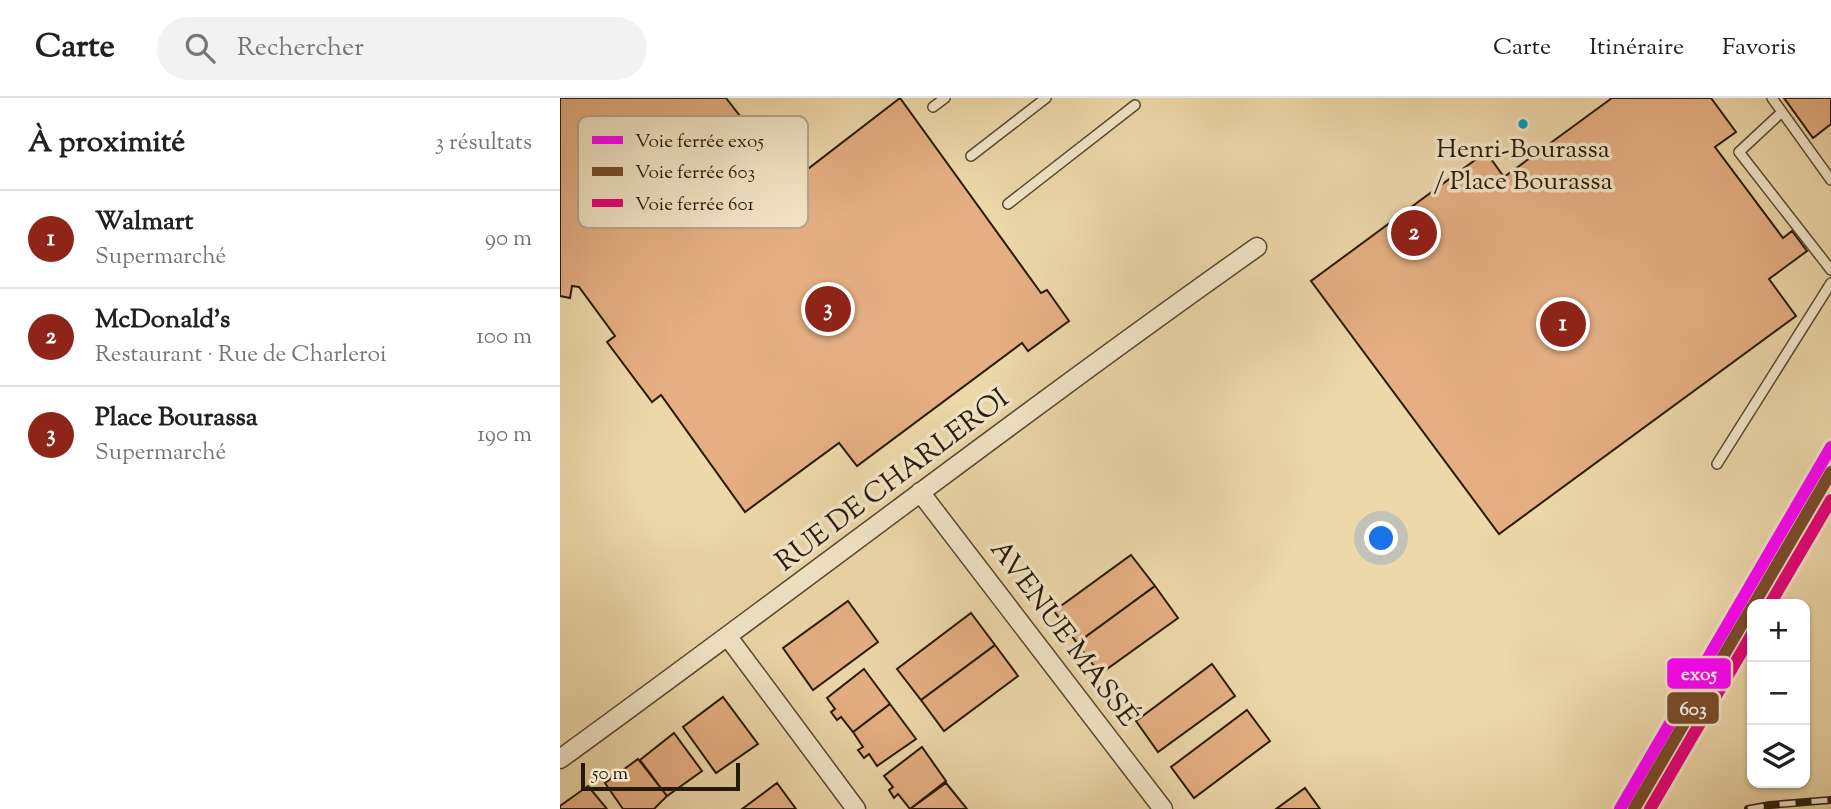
<!DOCTYPE html>
<html lang="fr">
<meta charset="utf-8">
<style>
:root{--surface:#fff;--page:#f2f2f2;--text:#222;--muted:#767676;--line:#e0e0e0;--accent:#8f2418}
body{margin:0;font-family:"Sorts Mill Goudy",serif;background:var(--page);color:var(--text)}
.controls{position:absolute;right:21px;bottom:21px;display:grid;overflow:hidden;border-radius:14px;box-shadow:0 2px 5px #0004}
.controls button{width:63px;height:63px;display:grid;place-items:center;padding:0;border:0;border-bottom:2px solid var(--line);background:var(--surface);color:var(--text);font:35px sans-serif}
.scale{position:absolute;left:21px;bottom:18px;width:159px;box-sizing:border-box;padding-left:7px;border:4px solid #271909;border-top:0;font-size:19px;line-height:24px;white-space:nowrap;color:#271909;-webkit-text-stroke:5px #f3e6c8;paint-order:stroke}
.you{position:absolute;left:822px;top:441px;width:24px;height:24px;margin:-18px;border:5px solid #fff;border-radius:50%;background:#1a73e8;box-shadow:0 0 0 10px #1a73e833}
.badge{display:grid;place-items:center;width:46px;height:46px;border-radius:50%;background:var(--accent);color:#fff;font-size:23px;font-weight:700}
.pin{position:absolute;translate:-50% -50%;border:4px solid #fff;box-shadow:0 2px 7px #0006}
.list{margin:0;padding:0;list-style:none}
h2{display:flex;justify-content:space-between;align-items:center;height:91px;margin:0;padding:0 28px;font-size:30px}
h2 small{font-size:23px;font-weight:400;color:var(--muted)}
.list li{display:grid;grid-template-columns:46px 1fr auto;gap:21px;align-items:center;box-sizing:border-box;height:98px;padding:0 28px;border-top:2px solid var(--line)}
.list b{display:block;font-size:26px;white-space:nowrap}
.list p{margin:0;font-size:23px;white-space:nowrap;color:var(--muted)}
.list em{font-size:23px;font-style:normal;color:var(--muted)}
.icon{flex:none;width:38px;height:38px;fill:none;stroke:currentColor;stroke-width:2;stroke-linecap:round;stroke-linejoin:round}
.map{position:relative;flex:none;width:1271px;height:711px;overflow:hidden}
header{display:flex;align-items:center;gap:42px;box-sizing:border-box;height:98px;padding:0 35px;background:var(--surface);border-bottom:2px solid var(--line)}
header strong{font-size:33px}
nav{display:flex;gap:38px;margin-inline-start:auto;font-size:24px}
.search{width:490px;height:63px;background:var(--page);display:flex;align-items:center;gap:18px;box-sizing:border-box;padding:0 24px;border-radius:38px;color:var(--muted);font-size:26px}
main{display:flex}
aside{flex:1;background:var(--surface)}
.map>svg:first-child{display:block}
.building{fill:#e5af83;stroke:#271909;stroke-width:2}
.lines{fill:none;stroke-linecap:round;stroke-linejoin:round}
.service-casing{stroke:#584931;stroke-width:12}
.minor-casing{stroke:#584931;stroke-width:21}
.service{stroke:#f3e6c8;stroke-width:9}
.minor{stroke:#f3e6c8;stroke-width:18}
.rail-casing{stroke:#271909;stroke-width:8}
.rail{stroke:#f3e6c8;stroke-width:5;stroke-dasharray:16;stroke-linecap:butt}
.rail-1-casing{stroke:#f3e6c8;stroke-width:18}
.rail-2-casing{stroke:#f3e6c8;stroke-width:18}
.rail-3-casing{stroke:#f3e6c8;stroke-width:18}
.rail-1{stroke:#f0f;stroke-width:12}
.rail-2{stroke:#7a4b2a;stroke-width:12}
.rail-3{stroke:#e5007d;stroke-width:12}
.bus-dot{fill:#049bba;stroke:#f3e6c8;stroke-width:2.5}
.labels{text-anchor:middle;dominant-baseline:central;stroke-width:7;stroke-linejoin:round;paint-order:stroke}
.bus-label{font-size:26px;fill:#271909;stroke:#f3e6c8}
.street-label{font-size:28px;fill:#271909;stroke:#f3e6c8}
.key{fill:#f3e6c8;stroke:#b6a88f;stroke-width:2}
.key-label{font-size:19px;fill:#271909}
.line-badge{stroke:#f3e6c8;stroke-width:2.5}
.badge-label{font-size:19px;text-anchor:middle;font-weight:bold;fill:#fff}
</style>
<header>
<strong>Carte</strong>
<div class="search"><svg class="icon" aria-label="search" viewBox="0 0 24 24"><circle cx="10" cy="10" r="6"/><path d="M15 15l6 6"/></svg>Rechercher</div>
<nav><a>Carte</a><a>Itinéraire</a><a>Favoris</a></nav>
</header>
<main>
<aside>
<h2>À proximité<small>3 résultats</small></h2>
<ul class="list">
<li><span class="badge">1</span><div><b>Walmart</b><p>Supermarché</p></div><em>90 m</em></li>
<li><span class="badge">2</span><div><b>McDonald's</b><p>Restaurant · Rue de Charleroi</p></div><em>100 m</em></li>
<li><span class="badge">3</span><div><b>Place Bourassa</b><p>Supermarché</p></div><em>190 m</em></li>
</ul>
</aside>
<div class="map">
<svg width="1271" height="711" viewBox="0 0 1271 711">
<rect width="100%" height="100%" fill="#edd8aa"/>
<filter id="stains"><feTurbulence type="fractalNoise" baseFrequency=".00286" numOctaves="4"/><feColorMatrix values="0 0 0 0 .2 0 0 0 0 .09 0 0 0 0 .02 0 0 0 .5 -.17"/></filter>
<radialGradient id="worn" r=".72"><stop offset=".6" stop-color="#630" stop-opacity="0"/><stop offset="1" stop-color="#630" stop-opacity=".3"/></radialGradient>
<path class="building" d="M0,0h166l35,45 9,-6 30,38 100,-77 141,195 6,-3 22,31 -41,30 -6,-8 -165,123 -18,-23 -94,69 -84,-117 -9,7 -45,-60 8,-6 -36,-49 -7,-1 -2,12 -10,-2z
M1052,0h99l25,34 -21,15 68,91 9,-7 15,20 -38,28 27,37 -297,218 -188,-253 175,-129 18,25z
M1224,0h47v26l-18,14z
M571,457l24,31 -78,57 -23,-32z
M595,488l23,32 -78,56 -23,-31z
M288,503l30,41 -65,48 -30,-42z
M411,515l24,32 -74,55 -24,-31z
M435,547l23,31 -74,55 -23,-31z
M652,566l23,32 -77,56 -22,-31z
M304,571l26,35 -37,28 -12,-15 -4,3 -6,-8 4,-3 -8,-11z
M163,599l35,47 -42,29 -33,-46z
M330,606l26,35 -39,27 -8,-12 -5,4 -6,-8 5,-3 -10,-15z
M687,612l23,31 -76,57 -23,-31z
M114,635l28,38 -35,25 -27,-36z
M362,649l24,34 -36,28 -12,-15 -4,4 -5,-8 4,-3 -9,-11z
M78,661l29,37 -13,13h-31l-18,-26z
M217,685l19,26h-54z
M386,685l21,26h-57z
M28,688l19,23h-47v-3z
M745,690l15,21h-44z"/>
<g class="lines">
<g class="service-casing">
<path id="service" d="M1212,0l59,82
M373,9l12,-9
M1222,14l-43,40 92,118
M411,58l75,-58
M448,106l127,-99
M1157,366l114,-181"/>
</g>
<g class="minor-casing">
<path id="minor" d="M360,394l243,317
M168,539l128,172
M0,661c233,-169 462,-346 697,-512"/>
</g>
<use href="#service" class="service"/>
<use href="#minor" class="minor"/>
<g class="rail-casing">
<path id="rail" d="M1188,711l22,-4 61,-5"/>
</g>
<use href="#rail" class="rail"/>
<g class="rail-1-casing">
<path id="rail-1" d="M1060,711l211,-362"/>
</g>
<g class="rail-2-casing">
<path id="rail-2" d="M1194,506l77,-132
M1074,711l118,-202"/>
</g>
<g class="rail-3-casing">
<path id="rail-3" d="M1210,506l61,-104
M1090,711l102,-175"/>
</g>
<use href="#rail-1" class="rail-1"/>
<use href="#rail-2" class="rail-2"/>
<use href="#rail-3" class="rail-3"/>
</g>
<circle class="bus-dot" cx="963" cy="26" r="6"/>
<g class="labels">
<g class="bus-label">
<text x="963" y="52">Henri-Bourassa<tspan x="963" dy="32">/ Place Bourassa</tspan></text>
</g>
<g class="street-label">
<text transform="translate(333 383) rotate(-37)">RUE DE CHARLEROI</text>
<text transform="translate(503 536) rotate(53)">AVENUE MASSÉ</text>
</g>
</g>
<rect x="18" y="18" width="230" height="112" rx="10" class="key"/>
<rect x="32" y="38" width="31" height="8" fill="#f0f"/>
<rect x="32" y="69" width="31" height="9" fill="#7a4b2a"/>
<rect x="32" y="101" width="31" height="8" fill="#e5007d"/>
<g class="key-label">
<text x="75" y="49">Voie ferrée exo5</text>
<text x="75" y="80">Voie ferrée 603</text>
<text x="75" y="112">Voie ferrée 601</text>
</g>
<g class="line-badge">
<rect x="1106" y="559" width="66" height="33" rx="7" fill="#f0f"/>
<rect x="1106" y="593" width="54" height="34" rx="7" fill="#7a4b2a"/>
</g>
<g class="badge-label">
<text x="1139" y="582">exo5</text>
<text x="1133" y="617">603</text>
</g>
<rect width="100%" height="100%" filter="url(#stains)"/>
<rect width="100%" height="100%" fill="url(#worn)"/>
</svg>
<div class="controls">
<button>+</button>
<button>−</button>
<button><svg class="icon" aria-label="layers" viewBox="0 0 24 24"><path d="M12 4l9 5-9 5-9-5zM3 14l9 5 9-5"/></svg></button>
</div>
<div class="scale">50 m</div>
<div class="you"></div>
<div class="pin badge" style="left:1003px;top:226px">1</div>
<div class="pin badge" style="left:854px;top:135px">2</div>
<div class="pin badge" style="left:268px;top:211px">3</div>
</div>
</main>
